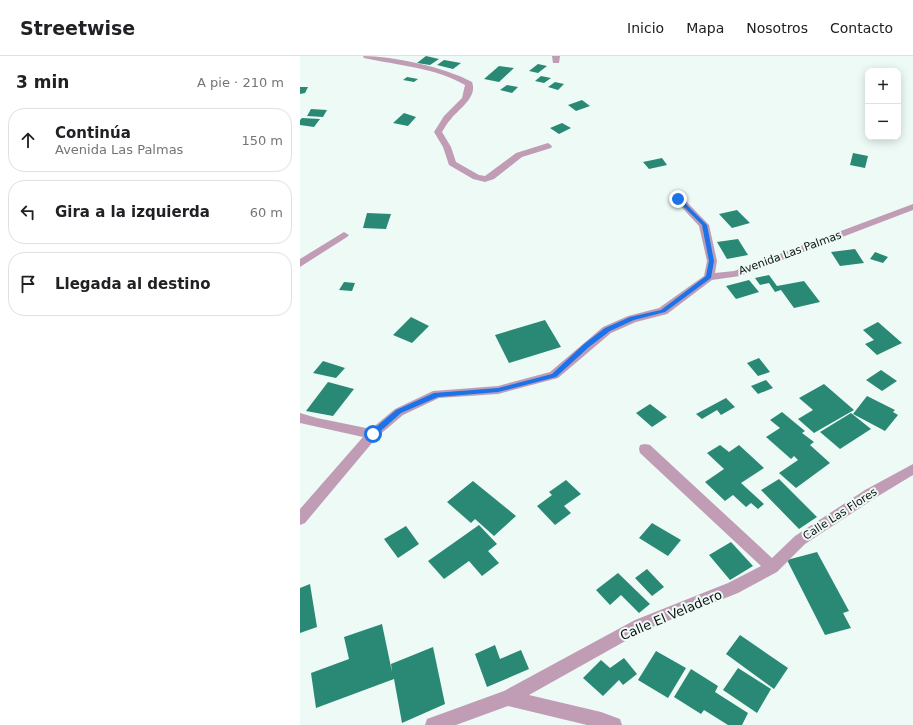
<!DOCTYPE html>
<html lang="es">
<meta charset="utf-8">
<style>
:root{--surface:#fff;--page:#f2f2f2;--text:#202124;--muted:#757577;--line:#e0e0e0}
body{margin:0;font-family:"DejaVu Sans",sans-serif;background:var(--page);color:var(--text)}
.controls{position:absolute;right:12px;top:12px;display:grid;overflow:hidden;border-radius:8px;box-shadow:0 2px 10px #0003}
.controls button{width:36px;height:36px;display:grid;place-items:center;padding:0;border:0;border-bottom:1px solid var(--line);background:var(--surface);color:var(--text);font:20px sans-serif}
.stop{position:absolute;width:12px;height:12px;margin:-9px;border:3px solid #1a73e8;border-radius:50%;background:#fff}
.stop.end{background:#1a73e8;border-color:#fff;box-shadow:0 1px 4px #0008}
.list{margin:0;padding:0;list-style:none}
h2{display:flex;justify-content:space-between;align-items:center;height:52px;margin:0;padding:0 16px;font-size:17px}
h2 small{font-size:13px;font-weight:400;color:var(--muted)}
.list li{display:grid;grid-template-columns:26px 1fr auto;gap:12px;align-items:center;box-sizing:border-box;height:64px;margin:0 8px 8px;padding:0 8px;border:1px solid var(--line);border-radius:16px}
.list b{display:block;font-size:15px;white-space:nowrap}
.list p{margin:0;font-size:13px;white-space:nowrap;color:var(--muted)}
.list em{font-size:13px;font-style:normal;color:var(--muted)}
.icon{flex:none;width:22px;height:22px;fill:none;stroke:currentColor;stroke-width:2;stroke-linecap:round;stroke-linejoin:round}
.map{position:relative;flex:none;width:613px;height:669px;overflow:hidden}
header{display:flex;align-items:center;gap:24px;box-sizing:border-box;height:56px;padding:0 20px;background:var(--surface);border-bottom:1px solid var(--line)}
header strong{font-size:19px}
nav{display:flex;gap:22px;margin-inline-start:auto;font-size:14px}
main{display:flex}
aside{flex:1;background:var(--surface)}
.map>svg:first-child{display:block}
.building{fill:#298975}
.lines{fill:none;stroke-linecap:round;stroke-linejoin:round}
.street{fill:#c09db5;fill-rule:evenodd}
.route{fill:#1a73e8}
.labels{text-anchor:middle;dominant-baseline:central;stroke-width:4;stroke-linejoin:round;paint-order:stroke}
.street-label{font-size:11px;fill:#0e1211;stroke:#eefaf6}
.near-street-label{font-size:13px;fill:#0e1211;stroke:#eefaf6}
</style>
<header>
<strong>Streetwise</strong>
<nav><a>Inicio</a><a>Mapa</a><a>Nosotros</a><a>Contacto</a></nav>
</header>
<main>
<aside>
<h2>3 min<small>A pie · 210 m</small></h2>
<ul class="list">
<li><svg class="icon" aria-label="ahead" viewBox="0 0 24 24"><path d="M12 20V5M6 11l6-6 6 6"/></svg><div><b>Continúa</b><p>Avenida Las Palmas</p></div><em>150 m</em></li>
<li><svg class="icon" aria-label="left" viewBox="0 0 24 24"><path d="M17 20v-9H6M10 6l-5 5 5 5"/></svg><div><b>Gira a la izquierda</b></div><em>60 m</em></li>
<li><svg class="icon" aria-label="arrive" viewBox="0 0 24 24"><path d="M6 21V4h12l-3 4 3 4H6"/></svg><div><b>Llegada al destino</b></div></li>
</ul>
</aside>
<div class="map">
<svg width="613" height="669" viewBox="0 0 613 669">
<rect width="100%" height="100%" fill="#eefaf6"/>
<path class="building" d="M126,0l13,3 -9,6 -13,-2z
M144,4l17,3 -8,6 -16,-4z
M238,8l9,2 -9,7 -9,-2z
M199,10l15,2 -15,14 -15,-3z
M241,20l10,2 -7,5 -9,-2z
M107,21l11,2 -4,3 -11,-2z
M255,26l9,2 -6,6 -10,-3z
M207,29l11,2 -6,6 -12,-3z
M0,31h8l-3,6 -5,1z
M282,44l8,6 -14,5 -8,-6z
M11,53l16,1 -4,7 -16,-1z
M104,57l12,4 -8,9 -15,-3z
M2,62l18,1 -6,8 -14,-2v-5z
M262,67l9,5 -12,6 -9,-6z
M553,97l15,3 -3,12 -15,-3z
M362,102l5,7 -18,4 -6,-7z
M437,154l13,13 -18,5 -13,-14z
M67,157l24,1 -5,15 -23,-1z
M438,183l10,16 -21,4 -10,-17z
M555,193l9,14 -24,3 -9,-14z
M575,196l13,5 -5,6 -13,-4z
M469,219l8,11 27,-5 16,21 -26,6 -13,-18 -6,2 -6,-9 -9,2 -5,-7z
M449,224l10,12 -23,7 -10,-13z
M44,226l11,1 -3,8 -13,-1z
M111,261l18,9 -17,17 -19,-8z
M245,264l16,27 -52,16 -14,-28z
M578,266l24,21 -25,12 -12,-11 9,-4 -11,-10z
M459,302l11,14 -12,4 -11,-13z
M23,305l22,7 -9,10 -23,-5z
M581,314l16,11 -15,10 -16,-11z
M466,324l7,8 -15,6 -7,-8z
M28,326l26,7 -21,27 -27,-5z
M524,328l30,26 -40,23 -16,-14 15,-9 -14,-12z
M567,340l28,14 -2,2 5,3 -13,16 -32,-17z
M426,342l9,9 -14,8 -4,-5 -15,9 -6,-5z
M350,348l17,13 -15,10 -16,-14z
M482,356l23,19 -3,2 12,9 -4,3 20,18 -34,25 -17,-15 19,-13 -4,-4 -3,3 -25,-22 14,-9 -10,-8z
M551,357l20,16 -31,20 -20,-17z
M420,389l9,7 10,-7 25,23 -23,15 23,21 -6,5 -7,-6 -5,4 -13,-12 -8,6 -20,-19 19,-13 -17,-16z
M479,423l38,38 -18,12 -38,-39z
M266,424l15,14 -17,12 7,7 -16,12 -18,-19 15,-11 -3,-3z
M173,425l43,35 -22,20 -19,-17 -4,4 -24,-21z
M352,467l29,17 -13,16 -29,-18z
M179,469l18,19 -9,7 11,12 -17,13 -13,-15 -25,18 -16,-18z
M106,470l13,18 -21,14 -14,-19z
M431,486l22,24 -23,14 -21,-25z
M517,496l32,59 -6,2 8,15 -26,7 -38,-75z
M347,513l17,18 -12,9 -17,-18z
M318,517l32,31 -11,9 -18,-18 -11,10 -14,-15z
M10,528l7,43 -17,6v-45z
M82,568l10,48 -1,-8 42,-17 12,57 -43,19 -8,-44 -78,29 -5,-35 38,-14 -5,-22z
M440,579l48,33 -14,21 -48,-35z
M195,589l5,14 21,-9 8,19 -42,18 -12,-33z
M356,595l30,17 -18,30 -30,-18z
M324,602l13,16 -14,11 -4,-5 -16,16 -20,-18 18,-18 9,8z
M438,612l33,21 -14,24 -34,-23z
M391,613l27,17 -3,6 33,21 -6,12h-14l-24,-15 -3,4 -27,-17z"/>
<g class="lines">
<path class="street" d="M63,0c30,0 84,12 109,26 6,15 -13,27 -21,37 -4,4 -6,8 -9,13l9,15 5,15 23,13 6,1 31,-23 32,-10 4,3 -1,2 -29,9 -28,22 -9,3 -12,-3 -24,-14 -6,-18 -9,-15 10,-16 18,-18 3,-13c-29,-17 -68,-20 -101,-27z
M252,0h8l-1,7h-6z
M379,140l3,1 27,28 8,36 -2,12 19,-2 179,-67v6l-173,66 -28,4 -45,34 -31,8 -25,11 -53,45 -60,16 -59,4 -36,17 -26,22 -72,86 -5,2v-16l63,-72 -63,-14v-10l17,5 54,11 24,-20 38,-18 65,-5 52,-14 53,-45 25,-11 31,-8 45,-32 3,-15 -8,-35 -25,-27z
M44,176l5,3 -2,2 -47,30v-8z
M345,388l5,1 122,113 23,-22 70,-46 48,-26v11l-38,23 -70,46 -28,28 -39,21 -93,37 -116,65 72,17 19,7 2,6h-35l-79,-19 -52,19h-31l2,-6 77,-28 131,-71 93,-37 33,-17 -121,-113 -1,-4 1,-4z"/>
</g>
<path class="route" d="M377,142h3l27,27 7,36 -3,17 -46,34 -31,8 -24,11 -21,16 -33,30 -58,15 -60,5 -37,16 -26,23h-5v-4l26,-22 38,-17 64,-5 54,-14 32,-30 21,-16 25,-11 31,-7 45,-34 3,-15 -7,-36 -25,-25z"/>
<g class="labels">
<g class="street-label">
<text transform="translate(490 197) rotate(-20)">Avenida Las Palmas</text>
<text transform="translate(540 458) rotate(-33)">Calle Las Flores</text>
</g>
<g class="near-street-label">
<text transform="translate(371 559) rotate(-23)">Calle El Veladero</text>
</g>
</g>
</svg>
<div class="controls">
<button>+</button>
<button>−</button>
</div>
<div class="stop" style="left:73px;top:378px"></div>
<div class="stop end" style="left:378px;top:143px"></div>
</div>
</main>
